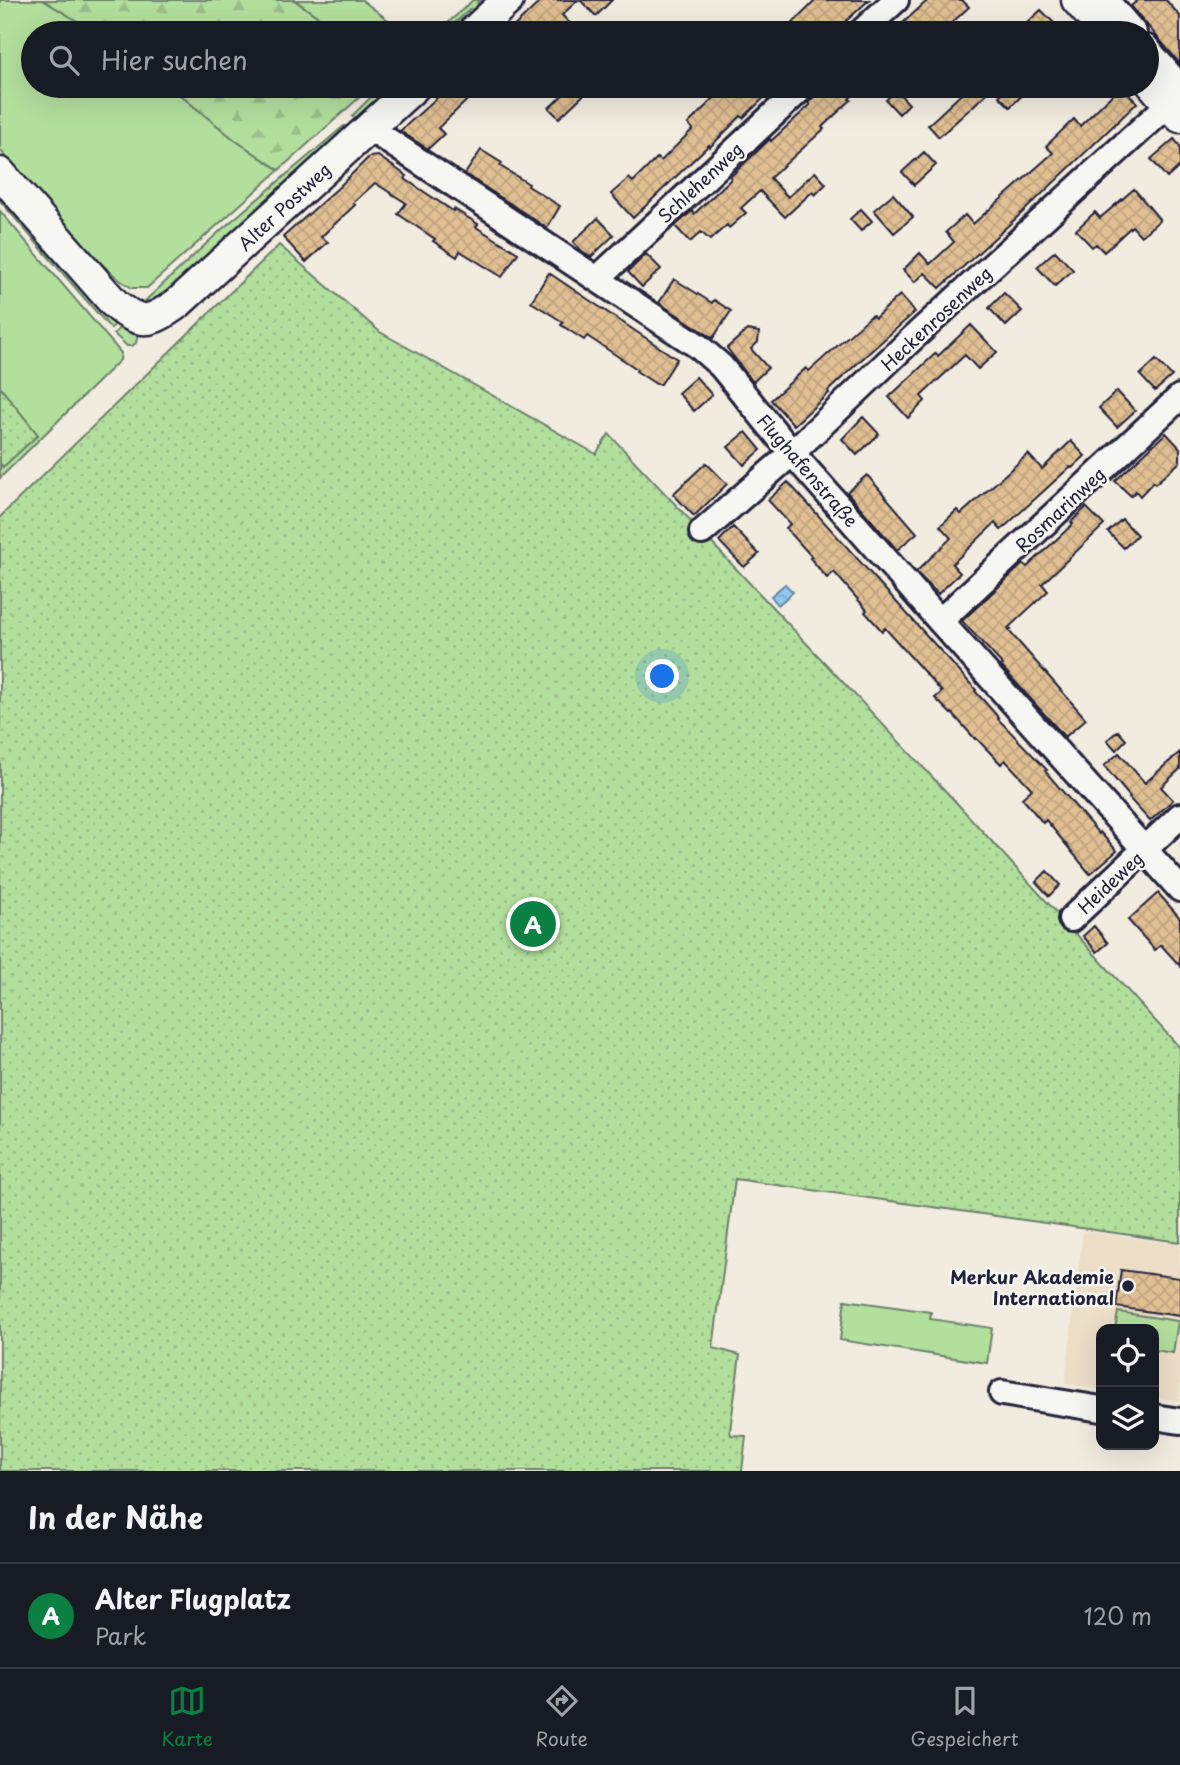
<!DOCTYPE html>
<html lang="de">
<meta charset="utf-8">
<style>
:root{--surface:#171b24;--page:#20242c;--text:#f1f3f6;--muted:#9ea1a6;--line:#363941;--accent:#0b8043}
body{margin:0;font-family:"Playpen Sans",sans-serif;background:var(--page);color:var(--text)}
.controls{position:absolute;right:21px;bottom:21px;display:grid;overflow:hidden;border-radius:14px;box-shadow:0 7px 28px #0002}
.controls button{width:63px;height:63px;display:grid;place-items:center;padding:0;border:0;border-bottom:2px solid var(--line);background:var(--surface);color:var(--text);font:35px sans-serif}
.you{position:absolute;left:663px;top:677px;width:24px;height:24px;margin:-18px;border:5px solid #fff;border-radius:50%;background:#1a73e8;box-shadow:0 0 0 10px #1a73e833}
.badge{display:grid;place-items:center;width:46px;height:46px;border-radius:50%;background:var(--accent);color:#fff;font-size:23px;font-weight:700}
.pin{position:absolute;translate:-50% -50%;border:4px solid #fff;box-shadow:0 2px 7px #0006}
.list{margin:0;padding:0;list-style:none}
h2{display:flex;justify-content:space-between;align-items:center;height:91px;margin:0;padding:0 28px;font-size:30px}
h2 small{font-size:23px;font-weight:400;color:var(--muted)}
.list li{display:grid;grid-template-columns:46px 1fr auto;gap:21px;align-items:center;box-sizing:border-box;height:105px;padding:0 28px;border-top:2px solid var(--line)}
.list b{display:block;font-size:26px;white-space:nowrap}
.list p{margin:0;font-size:23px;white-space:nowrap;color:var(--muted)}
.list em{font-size:23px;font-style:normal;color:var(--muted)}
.icon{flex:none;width:38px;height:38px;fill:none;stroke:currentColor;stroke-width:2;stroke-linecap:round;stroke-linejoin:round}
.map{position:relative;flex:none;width:1180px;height:1471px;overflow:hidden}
.search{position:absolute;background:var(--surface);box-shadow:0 7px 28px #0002;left:21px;right:21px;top:21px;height:77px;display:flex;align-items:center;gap:18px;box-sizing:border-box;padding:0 24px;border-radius:38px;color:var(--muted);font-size:26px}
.sheet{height:196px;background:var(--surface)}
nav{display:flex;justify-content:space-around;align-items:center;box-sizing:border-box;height:98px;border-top:2px solid var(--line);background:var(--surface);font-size:19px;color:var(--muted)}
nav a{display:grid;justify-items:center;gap:4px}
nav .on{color:var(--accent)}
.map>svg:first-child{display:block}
.built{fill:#eddec8}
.grass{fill:#b3df9d;stroke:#6a806c;stroke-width:2}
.forest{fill:url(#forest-firs);stroke:#6a806c;stroke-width:2}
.park{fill:url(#park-dots);stroke:#6a806c;stroke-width:2}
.water{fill:url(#water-ripples);stroke:#6386a6;stroke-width:2}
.building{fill:url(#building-cross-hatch);stroke:#22223b;stroke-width:2}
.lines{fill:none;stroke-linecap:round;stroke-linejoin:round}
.minor-casing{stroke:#22223b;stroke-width:30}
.major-casing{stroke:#22223b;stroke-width:35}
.minor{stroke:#f6f6f2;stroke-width:24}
.major{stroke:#f6f6f2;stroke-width:30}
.poi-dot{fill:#22223b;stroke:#f6f6f2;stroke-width:2.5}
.labels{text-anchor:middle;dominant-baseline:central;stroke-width:5;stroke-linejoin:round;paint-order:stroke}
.street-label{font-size:18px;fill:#22223b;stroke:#f6f6f2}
.poi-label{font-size:18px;font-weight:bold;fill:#22223b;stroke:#f6f6f2;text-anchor:end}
</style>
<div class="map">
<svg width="1180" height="1471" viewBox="0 0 1180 1471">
<defs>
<pattern id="forest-firs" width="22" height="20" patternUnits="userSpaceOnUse" patternTransform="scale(1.75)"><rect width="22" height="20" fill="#b3df9d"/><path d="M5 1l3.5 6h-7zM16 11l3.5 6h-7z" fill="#9abf88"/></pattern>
<pattern id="park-dots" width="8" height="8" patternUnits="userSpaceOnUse" patternTransform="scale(1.75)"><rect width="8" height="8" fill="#b3df9d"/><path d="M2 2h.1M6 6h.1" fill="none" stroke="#9abf88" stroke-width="1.8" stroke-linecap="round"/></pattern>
<pattern id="water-ripples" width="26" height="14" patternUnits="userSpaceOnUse" patternTransform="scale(1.75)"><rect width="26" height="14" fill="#8ec8ed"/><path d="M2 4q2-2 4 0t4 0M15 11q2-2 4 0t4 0" fill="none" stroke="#7aaccc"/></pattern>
<pattern id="building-cross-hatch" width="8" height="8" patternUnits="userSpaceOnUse" patternTransform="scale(1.75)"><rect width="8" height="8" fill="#e0bf92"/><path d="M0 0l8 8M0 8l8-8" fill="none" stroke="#c0a47f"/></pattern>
</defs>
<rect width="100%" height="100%" fill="#f2ebdf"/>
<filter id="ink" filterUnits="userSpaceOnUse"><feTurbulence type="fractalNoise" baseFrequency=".0143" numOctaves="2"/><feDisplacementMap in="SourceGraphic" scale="14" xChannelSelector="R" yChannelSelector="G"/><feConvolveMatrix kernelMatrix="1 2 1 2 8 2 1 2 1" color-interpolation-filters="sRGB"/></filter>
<g filter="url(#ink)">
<path class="built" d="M1083,1231l97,13v157l-26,-4v-68h-53v60l-36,-5z"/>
<path class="grass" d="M0,0h43l54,33h-64v53h136l66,54 44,30 -132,118h-15l-11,-7 -25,-22 -96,-109z
M295,0h67l43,33h-65z
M473,0h7l-3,3 8,8 -5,5 -9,-8 -27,25h-7z
M382,86h14l-29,35 -15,-5z
M344,126h5l5,4 -170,158 -29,13h-10l76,-71z
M0,188l116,134 -5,7 -111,-128z
M0,211l121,142 -1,7 -120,118v-15l3,4 35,-32 -38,-48z
M121,326l6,5 11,4 -2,8 -4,3h-5l-13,-12z
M845,1300l86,12 -1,7 62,9 -5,35 -147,-23z
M1118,1312l60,9 -5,32 -19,-3v-21h-39z"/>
<path class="forest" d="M43,0h251l47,33h-244z
M169,86h203l-93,84 -44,-30z"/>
<path class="park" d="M279,245l101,87 216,122 13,-20 345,366 226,248v194l-445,-63 -22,169 27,7 -10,75 1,5 15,1 -4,35h-742v-954z
M0,387l38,48 -35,32 -3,-4z"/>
<path class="water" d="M785,584l8,8 -15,13 -7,-9z"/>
<path class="building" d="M542,0h36l-16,15 17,18h-72z
M580,0h32l-16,16z
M816,0h53l-36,33h-50z
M928,0h34l7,7 -28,26h-49z
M1138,0h28l14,16v48l-49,-58z
M1041,10l23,23h-48z
M450,86h32l-44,42 6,6 -16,15 -28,-18z
M572,86h21l-34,32 -10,-10z
M726,86h50l-33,32 -2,-2 -31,31 -1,-2 -76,73 -22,-24 18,-16 4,4 24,-24 4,3 32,-32 -5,-5z
M824,86h38l-13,13 2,1 -29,27 2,2 -54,49 18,19 27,-25 11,12 -11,11 -3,-3 -27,25 -25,-26 -19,17 5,5 -17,15 -2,-3 -17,15 -9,-8 -11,10 -15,-16 17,-15 2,3 37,-35 -1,-2 40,-38 1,2 39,-36 -2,-2z
M970,86h25l-56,51 -11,-12z
M1010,86h22l-22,21 -11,-11z
M1121,86l16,17 -113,108 -84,77 -15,-15 -10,9 -12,-12 17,-17 10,11 24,-22 -8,-10 19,-17 8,9 80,-71 -7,-7 28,-27 6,7z
M896,90l13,14 -10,10 -13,-14z
M1174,139l6,7v20l-13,12 -16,-19z
M481,150l21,13 -2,3 29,18 -1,2 32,20 -13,22 -82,-54z
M924,152l12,13 -22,20 -12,-13z
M378,156l29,20 -2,3 48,32 1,-2 24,15 -2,3 42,26 -16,24 -42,-26 -3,6 -24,-16 2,-2 -37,-25 8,-11 -31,-20 -22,20 2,2 -34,32 7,5 -22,20 -23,-25 56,-50 30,-30z
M1134,189l26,31 -19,16 -9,-10 -28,26 -8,-8 -4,3 -16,-17 19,-18 5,6z
M893,194l20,23 -19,16 -20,-23z
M861,209l11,12 -11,10 -11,-12z
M598,218l16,17 -23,22 -9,-6 -9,-9z
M1055,251l18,19 -18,16 -18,-19z
M646,254l15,15 -19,18 -14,-15z
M549,273l128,86 -16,25h-5l-20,-13 1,-2 -50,-33 -3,4 -23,-15 2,-3 -32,-20z
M674,279l38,24 2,-3 17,11 -18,27 -54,-35z
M1004,293l18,18 -16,15 -17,-18z
M900,295l15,17 -54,48 -33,31 1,2 -35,32 -23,-25 35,-32 3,3 63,-56 3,3z
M971,325l26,27 -19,17 -13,-14 -44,41 4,5 -17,17 -19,-21 47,-44 2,3z
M747,330l12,2 -1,10 -7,7 17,19 -15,14 -26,-34z
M1156,360l16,16 -17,15 -15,-16z
M696,377l16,18 -18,16 -16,-18z
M1117,391l18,20 -18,16 -18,-19z
M863,417l16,17 -22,21 -15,-16z
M746,432l15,18 -17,15 -16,-18z
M1166,433l14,15v14l-25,22 -2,-2 -13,14 -4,-5 -5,5 -16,-15z
M1071,441l14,15 -13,12 -2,-1 -69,63 -6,-7 -43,41 8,9 -22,21 -22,-22 35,-34 -11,-12 17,-16 4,4 67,-60 14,15z
M706,463l21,21 -33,32 -21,-22z
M867,475l50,58 -20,17 -50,-58z
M788,482l188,208 -1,1 24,27 -1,1 49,51 -2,1 54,63 1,-2 17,19 -27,23 -44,-54 -3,3 -21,-25 10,-9 -27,-29 -4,4 -25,-26 -1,1 -23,-26 -1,1 -16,-16 7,-6 -57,-64 -3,3 -17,-19 2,-2 -33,-38 -7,6 -17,-20 2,-1 -26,-29 4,-4 -22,-24z
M1086,507l18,18 -62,59 6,7 -40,37 3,2 -2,1 77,88 -21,18 -64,-71 2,-1 -41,-44 61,-57 4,3 46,-43 -2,-2z
M1122,519l15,16 -13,13 -16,-16z
M733,527l26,27 -15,13 -25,-26z
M1118,731l8,9 -10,10 -9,-10z
M1180,752v17l-19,18 12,13 -23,21 -21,-23 1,-1 -26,-31 15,-13 26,30z
M1047,871l13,14 -11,11 -13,-14z
M1158,893l22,25v48l-19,-21 -6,5 -27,-30z
M1094,926l14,17 -11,9 -14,-16z
M1121,1270l59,8v38l-64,-9z"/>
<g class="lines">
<g class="minor-casing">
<path id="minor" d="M1106,0l28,33
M860,33l36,-33
M1147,48l33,39
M369,128l329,218 23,20 71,87 148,168 240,268
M597,279l207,-193
M702,532l90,-79 122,-116 255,-233
M940,621l240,-224
M1071,919l109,-103
M1002,1393l99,16
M1154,1417l26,4"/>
</g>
<g class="major-casing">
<path id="major" d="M1077,0l29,33
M472,33l36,-33
M1147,78l33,39
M0,173l114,130c27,23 36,20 64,0l237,-217"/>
</g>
<use href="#minor" class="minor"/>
<use href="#major" class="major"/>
</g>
</g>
<circle class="poi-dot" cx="1128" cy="1286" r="7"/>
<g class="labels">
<g class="street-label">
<text transform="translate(700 182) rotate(-43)">Schlehenweg</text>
<text transform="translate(284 206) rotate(-43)">Alter Postweg</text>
<text transform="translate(936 318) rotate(-43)">Heckenrosenweg</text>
<text transform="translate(808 470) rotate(49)">Flughafenstraße</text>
<text transform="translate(1060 509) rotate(-43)">Rosmarinweg</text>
<text transform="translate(1110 882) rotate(-43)">Heideweg</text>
</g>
<g class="poi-label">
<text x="1114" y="1276">Merkur Akademie<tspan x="1114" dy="21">International</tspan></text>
</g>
</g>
</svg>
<div class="controls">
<button><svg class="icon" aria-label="locate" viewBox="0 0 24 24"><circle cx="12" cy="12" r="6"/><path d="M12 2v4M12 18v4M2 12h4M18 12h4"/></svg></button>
<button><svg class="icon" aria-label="layers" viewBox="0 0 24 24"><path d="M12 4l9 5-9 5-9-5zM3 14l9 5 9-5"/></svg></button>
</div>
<div class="you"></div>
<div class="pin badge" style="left:533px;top:924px">A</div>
<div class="search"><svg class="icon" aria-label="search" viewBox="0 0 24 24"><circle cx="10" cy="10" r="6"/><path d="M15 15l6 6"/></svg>Hier suchen</div>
</div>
<section class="sheet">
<h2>In der Nähe<small></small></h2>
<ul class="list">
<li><span class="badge">A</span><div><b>Alter Flugplatz</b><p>Park</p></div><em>120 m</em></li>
</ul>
</section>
<nav>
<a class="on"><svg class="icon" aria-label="map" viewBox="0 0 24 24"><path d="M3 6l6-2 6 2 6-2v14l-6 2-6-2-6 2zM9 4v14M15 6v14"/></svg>Karte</a>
<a><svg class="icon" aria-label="directions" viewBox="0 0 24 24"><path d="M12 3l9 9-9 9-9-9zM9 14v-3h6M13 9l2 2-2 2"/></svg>Route</a>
<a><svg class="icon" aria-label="saved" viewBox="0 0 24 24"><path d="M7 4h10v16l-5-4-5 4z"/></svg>Gespeichert</a>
</nav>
